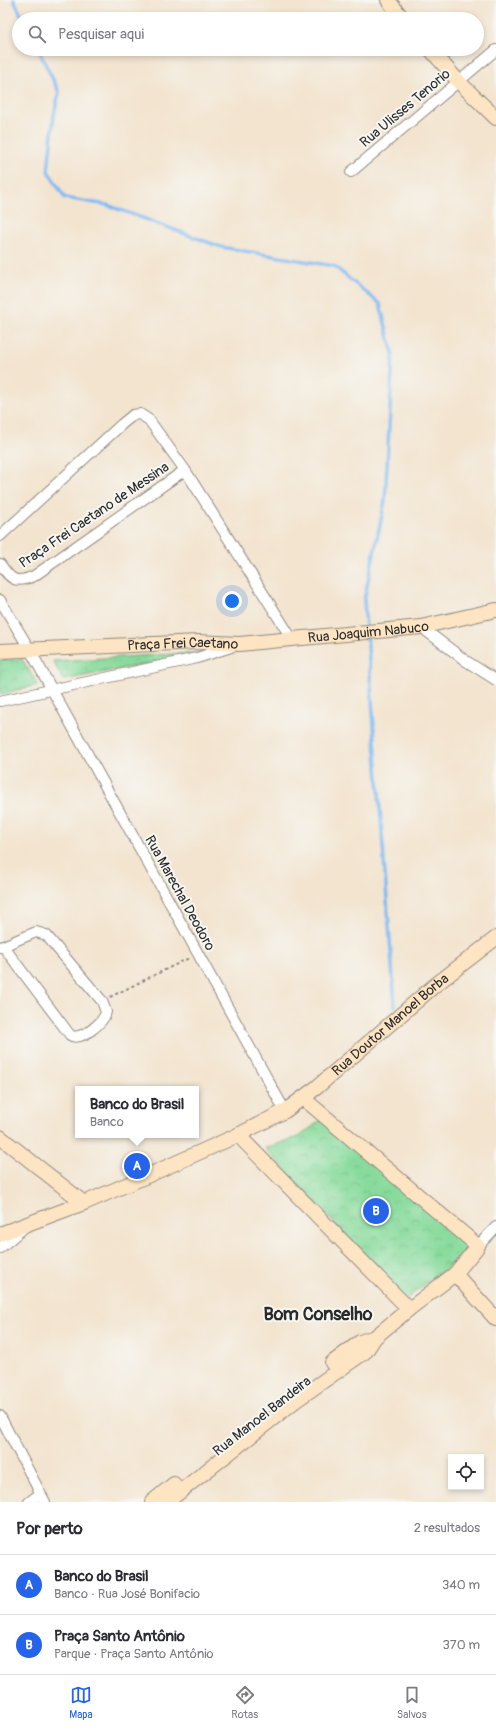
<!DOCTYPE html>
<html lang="pt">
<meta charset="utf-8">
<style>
:root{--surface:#fff;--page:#f2f2f3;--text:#2b2b33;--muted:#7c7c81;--line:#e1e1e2;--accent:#2563eb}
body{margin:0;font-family:Pangolin,sans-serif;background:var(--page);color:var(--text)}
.controls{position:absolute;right:12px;bottom:12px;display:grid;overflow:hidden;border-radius:0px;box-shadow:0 2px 6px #0003}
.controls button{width:36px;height:36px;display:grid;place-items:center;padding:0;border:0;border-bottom:1px solid var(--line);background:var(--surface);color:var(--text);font:20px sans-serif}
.you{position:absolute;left:232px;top:601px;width:14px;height:14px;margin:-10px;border:3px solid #fff;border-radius:50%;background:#1a73e8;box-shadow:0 0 0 6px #1a73e833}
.badge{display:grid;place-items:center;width:26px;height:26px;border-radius:50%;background:var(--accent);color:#fff;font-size:13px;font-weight:700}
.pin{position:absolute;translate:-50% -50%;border:2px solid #fff;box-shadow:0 1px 4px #0006}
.popup{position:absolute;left:75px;top:1086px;width:124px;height:52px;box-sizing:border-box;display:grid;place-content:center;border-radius:0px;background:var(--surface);filter:drop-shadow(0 1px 3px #0005);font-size:13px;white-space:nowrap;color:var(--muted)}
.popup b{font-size:15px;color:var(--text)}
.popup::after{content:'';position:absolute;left:50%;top:100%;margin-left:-8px;border:8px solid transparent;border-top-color:var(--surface)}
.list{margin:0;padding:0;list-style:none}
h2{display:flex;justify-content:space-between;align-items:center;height:52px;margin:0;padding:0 16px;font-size:17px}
h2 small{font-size:13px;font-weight:400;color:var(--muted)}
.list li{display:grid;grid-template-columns:26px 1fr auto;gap:12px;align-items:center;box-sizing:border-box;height:60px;padding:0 16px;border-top:1px solid var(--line)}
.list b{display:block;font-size:15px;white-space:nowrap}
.list p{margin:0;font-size:13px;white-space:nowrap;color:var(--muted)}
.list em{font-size:13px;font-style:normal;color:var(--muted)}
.icon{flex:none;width:22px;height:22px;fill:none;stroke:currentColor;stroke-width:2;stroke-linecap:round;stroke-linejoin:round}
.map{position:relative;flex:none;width:496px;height:1502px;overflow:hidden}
.search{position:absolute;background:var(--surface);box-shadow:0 2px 6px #0003;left:12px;right:12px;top:12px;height:44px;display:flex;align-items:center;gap:10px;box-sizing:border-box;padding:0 14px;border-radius:22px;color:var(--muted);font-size:15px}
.sheet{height:172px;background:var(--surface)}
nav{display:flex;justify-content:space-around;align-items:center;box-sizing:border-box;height:56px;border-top:1px solid var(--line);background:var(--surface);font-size:11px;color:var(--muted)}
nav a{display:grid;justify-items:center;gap:2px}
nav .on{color:var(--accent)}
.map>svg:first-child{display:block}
.park{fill:url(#park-crowns);stroke:#5a8364}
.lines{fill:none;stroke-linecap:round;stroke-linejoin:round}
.stream{stroke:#80bbf2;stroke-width:3.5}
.street-casing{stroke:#8f887d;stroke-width:12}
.secondary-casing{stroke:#8f887d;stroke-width:16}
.path{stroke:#8f887d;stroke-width:2;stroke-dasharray:3 3;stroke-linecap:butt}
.street{stroke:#fff;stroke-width:10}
.secondary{stroke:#fde5c4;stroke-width:14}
.labels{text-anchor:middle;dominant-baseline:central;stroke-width:4;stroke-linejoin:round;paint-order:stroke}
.street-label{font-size:14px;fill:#2b2b2b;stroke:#f6f6f2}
.district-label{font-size:18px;font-weight:bold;fill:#2b2b2b;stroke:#f6f6f2}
</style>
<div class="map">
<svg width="496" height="1502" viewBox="0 0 496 1502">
<defs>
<pattern id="park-crowns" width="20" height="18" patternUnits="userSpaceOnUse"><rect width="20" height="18" fill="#88db9c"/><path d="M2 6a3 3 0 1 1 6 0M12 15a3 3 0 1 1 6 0" fill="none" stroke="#76bc87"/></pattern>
</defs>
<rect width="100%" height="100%" fill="#f6f6f2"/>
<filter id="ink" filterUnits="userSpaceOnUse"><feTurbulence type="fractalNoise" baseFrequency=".025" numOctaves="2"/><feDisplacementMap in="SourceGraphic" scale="8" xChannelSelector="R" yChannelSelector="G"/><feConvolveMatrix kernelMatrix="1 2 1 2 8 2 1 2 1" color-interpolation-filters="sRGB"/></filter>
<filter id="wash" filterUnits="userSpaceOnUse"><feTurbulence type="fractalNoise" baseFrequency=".012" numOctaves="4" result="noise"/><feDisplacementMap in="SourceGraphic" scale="16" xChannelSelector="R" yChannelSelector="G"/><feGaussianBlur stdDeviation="0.9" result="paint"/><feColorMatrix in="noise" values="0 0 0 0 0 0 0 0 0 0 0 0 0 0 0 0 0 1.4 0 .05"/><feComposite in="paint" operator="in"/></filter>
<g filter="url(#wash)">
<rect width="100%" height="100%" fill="#f3e4cf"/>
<path class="park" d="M209,652l-146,28 -10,-19z
M22,659l16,26 -38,9v-34z
M322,1119l143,121 1,13 -61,47 -140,-152 34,-11z"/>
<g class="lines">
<path class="stream" d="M14,0l9,19
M38,49l21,43 -5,23 -6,56 17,27 42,7 114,42 113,19 46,38 13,50 -8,147 -21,99 2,28
M367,634l28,372"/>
</g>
</g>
<g filter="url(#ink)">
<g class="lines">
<g class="street-casing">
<path id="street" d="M351,172l145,-122
M0,536l122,-112 11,-9 7,-1 9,6 36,50 107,169
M0,564c11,16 15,20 34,12l151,-106
M0,600l30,50 255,461
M421,627l45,34 30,19
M0,701l197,-43 37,-12
M0,947l3,-1 33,-14 10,3 56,66 4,11c-2,11 -26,30 -36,23l-67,-89
M478,1246l18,-19
M0,1248l26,-22
M0,1416l45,86
M29,1502l11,-8"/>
</g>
<g class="secondary-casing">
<g id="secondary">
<path d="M388,0l15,19"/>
<path d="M430,49l28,32 38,37"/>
<path id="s1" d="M0,651l198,-9 41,2 182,-17 75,-17"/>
<path d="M238,1135l171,174"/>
<path d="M0,1137l84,66"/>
<path id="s2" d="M0,1234l84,-31 65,-28 89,-40 47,-24 31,-23 118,-102 62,-48"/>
<path d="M455,1274l41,45"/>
<path d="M332,1363l28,-21 15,-5"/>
<path d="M152,1502l22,-18"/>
<path d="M167,1502l128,-101 71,-50 9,-14 34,-28 46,-35 23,-28 -175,-148"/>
</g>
</g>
<path class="path" d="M110,997l79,-39"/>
<use href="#street" class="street"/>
<use href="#secondary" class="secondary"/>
</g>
</g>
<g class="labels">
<g class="street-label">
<text transform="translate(405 108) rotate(-40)">Rua Ulisses Tenorio</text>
<text transform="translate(94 515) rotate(-34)">Praça Frei Caetano de Messina</text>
<text stroke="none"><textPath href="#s1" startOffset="369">Rua Joaquim Nabuco</textPath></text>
<text stroke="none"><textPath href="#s1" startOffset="183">Praça Frei Caetano</textPath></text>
<text transform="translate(180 893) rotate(61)">Rua Marechal Deodoro</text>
<text stroke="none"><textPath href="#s2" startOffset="447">Rua Doutor Manoel Borba</textPath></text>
<text transform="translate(262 1416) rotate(-38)">Rua Manoel Bandeira</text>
</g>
<g class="district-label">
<text x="318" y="1314">Bom Conselho</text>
</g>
</g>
</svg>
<div class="controls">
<button><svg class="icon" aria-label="locate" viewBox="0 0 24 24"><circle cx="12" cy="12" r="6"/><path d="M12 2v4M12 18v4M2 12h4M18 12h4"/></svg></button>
</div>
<div class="you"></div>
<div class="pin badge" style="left:137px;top:1166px">A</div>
<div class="popup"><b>Banco do Brasil</b>Banco</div>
<div class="pin badge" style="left:376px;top:1211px">B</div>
<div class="search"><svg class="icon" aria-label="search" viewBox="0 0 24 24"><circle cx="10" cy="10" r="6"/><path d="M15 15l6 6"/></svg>Pesquisar aqui</div>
</div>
<section class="sheet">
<h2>Por perto<small>2 resultados</small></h2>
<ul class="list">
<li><span class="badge">A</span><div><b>Banco do Brasil</b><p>Banco · Rua José Bonifacio</p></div><em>340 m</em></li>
<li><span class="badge">B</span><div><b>Praça Santo Antônio</b><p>Parque · Praça Santo Antônio</p></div><em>370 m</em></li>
</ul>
</section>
<nav>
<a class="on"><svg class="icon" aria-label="map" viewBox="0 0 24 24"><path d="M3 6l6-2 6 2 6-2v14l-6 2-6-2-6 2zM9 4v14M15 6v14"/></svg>Mapa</a>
<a><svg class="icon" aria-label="directions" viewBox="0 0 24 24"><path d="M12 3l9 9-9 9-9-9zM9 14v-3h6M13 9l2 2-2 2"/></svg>Rotas</a>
<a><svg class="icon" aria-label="saved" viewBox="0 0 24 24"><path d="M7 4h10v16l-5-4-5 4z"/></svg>Salvos</a>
</nav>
